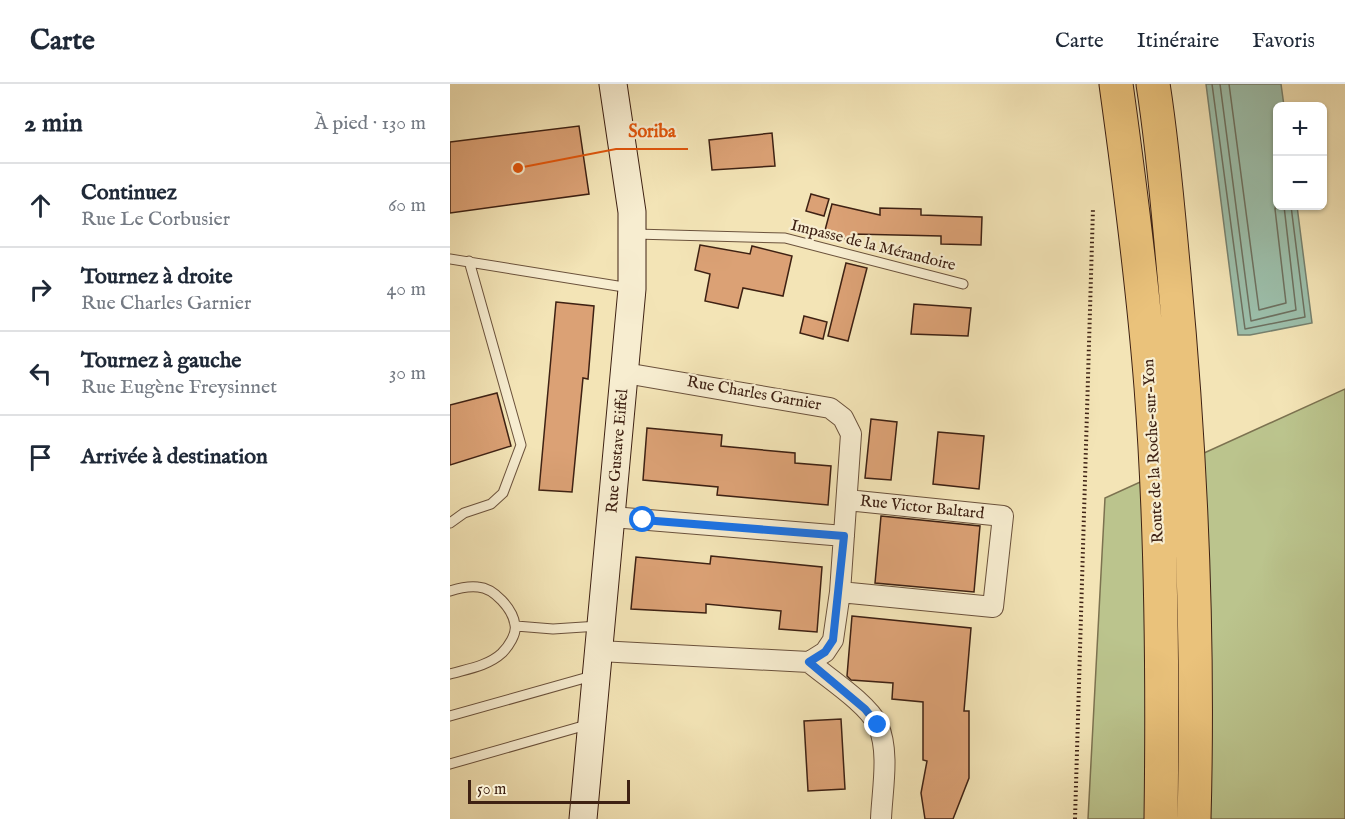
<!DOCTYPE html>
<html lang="fr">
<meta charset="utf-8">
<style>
:root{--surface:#fff;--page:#f6f6f7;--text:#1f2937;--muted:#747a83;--line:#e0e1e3}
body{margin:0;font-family:"IM FELL English",serif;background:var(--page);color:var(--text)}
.controls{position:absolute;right:18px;top:18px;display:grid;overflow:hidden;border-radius:9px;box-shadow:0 2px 4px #0004}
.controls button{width:54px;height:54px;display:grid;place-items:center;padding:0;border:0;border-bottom:2px solid var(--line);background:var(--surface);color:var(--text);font:30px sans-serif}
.scale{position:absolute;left:18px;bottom:15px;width:162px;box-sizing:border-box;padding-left:6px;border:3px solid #3e2113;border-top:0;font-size:16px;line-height:21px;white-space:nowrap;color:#3e2113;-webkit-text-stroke:4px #f7edd0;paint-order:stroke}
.stop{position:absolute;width:18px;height:18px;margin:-14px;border:4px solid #1a73e8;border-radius:50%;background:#fff}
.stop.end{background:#1a73e8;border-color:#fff;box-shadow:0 2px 6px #0008}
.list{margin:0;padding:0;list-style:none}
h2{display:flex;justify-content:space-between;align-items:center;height:78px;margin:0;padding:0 24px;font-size:26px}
h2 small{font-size:20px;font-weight:400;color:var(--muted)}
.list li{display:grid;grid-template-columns:39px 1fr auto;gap:18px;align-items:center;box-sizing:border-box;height:84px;padding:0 24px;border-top:2px solid var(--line)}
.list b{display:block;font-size:22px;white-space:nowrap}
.list p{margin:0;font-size:20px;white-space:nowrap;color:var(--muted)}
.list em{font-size:20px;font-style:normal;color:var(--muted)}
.icon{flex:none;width:33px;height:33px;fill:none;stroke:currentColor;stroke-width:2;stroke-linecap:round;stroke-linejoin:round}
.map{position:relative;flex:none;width:895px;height:735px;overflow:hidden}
header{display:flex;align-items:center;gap:36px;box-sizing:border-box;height:84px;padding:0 30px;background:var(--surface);border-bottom:2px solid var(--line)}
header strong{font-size:28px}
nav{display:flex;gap:33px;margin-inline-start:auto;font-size:21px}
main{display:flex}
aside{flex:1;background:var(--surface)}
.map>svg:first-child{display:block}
.green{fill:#bbc48d;stroke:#7c7250;stroke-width:1.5}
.water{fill:#9cbfab;stroke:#76806e;stroke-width:1.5}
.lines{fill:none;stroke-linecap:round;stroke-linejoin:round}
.shore{stroke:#6d705f;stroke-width:1.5}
.building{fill:#dba175;stroke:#3e2113;stroke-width:1.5}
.lane-casing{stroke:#6b523c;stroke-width:11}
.street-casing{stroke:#6b523c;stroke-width:22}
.secondary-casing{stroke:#3e2113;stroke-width:29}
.highway-casing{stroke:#3e2113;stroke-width:35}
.path{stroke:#3e2113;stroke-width:4;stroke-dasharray:1.5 3;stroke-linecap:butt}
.lane{stroke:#f7edd0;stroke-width:9}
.street{stroke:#f7edd0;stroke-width:20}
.secondary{stroke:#f7edd0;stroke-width:27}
.highway{stroke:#eac27b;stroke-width:33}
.route{stroke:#1a73e8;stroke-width:8}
.labels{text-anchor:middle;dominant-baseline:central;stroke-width:4.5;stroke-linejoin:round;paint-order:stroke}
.street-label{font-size:16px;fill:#3e2113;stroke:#f7edd0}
.leader{fill:none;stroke:#e0560c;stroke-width:2}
.callout-dot{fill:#e0560c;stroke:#f7edd0;stroke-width:2}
.callout-label{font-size:18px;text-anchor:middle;font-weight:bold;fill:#e0560c;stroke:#f7edd0;stroke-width:4.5;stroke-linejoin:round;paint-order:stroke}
</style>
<header>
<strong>Carte</strong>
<nav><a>Carte</a><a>Itinéraire</a><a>Favoris</a></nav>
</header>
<main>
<aside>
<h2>2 min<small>À pied · 130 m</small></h2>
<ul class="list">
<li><svg class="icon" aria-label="ahead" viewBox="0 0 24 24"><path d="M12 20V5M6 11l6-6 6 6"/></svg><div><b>Continuez</b><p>Rue Le Corbusier</p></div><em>60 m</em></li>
<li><svg class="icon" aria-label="right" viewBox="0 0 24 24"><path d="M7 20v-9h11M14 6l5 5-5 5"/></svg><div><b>Tournez à droite</b><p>Rue Charles Garnier</p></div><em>40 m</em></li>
<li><svg class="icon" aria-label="left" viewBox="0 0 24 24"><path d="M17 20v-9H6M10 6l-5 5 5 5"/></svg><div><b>Tournez à gauche</b><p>Rue Eugène Freysinnet</p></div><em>30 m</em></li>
<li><svg class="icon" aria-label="arrive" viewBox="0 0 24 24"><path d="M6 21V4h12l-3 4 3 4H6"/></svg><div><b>Arrivée à destination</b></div></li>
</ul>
</aside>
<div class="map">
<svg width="895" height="735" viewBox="0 0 895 735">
<rect width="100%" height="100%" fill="#f3e4b6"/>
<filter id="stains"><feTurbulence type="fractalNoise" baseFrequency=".00333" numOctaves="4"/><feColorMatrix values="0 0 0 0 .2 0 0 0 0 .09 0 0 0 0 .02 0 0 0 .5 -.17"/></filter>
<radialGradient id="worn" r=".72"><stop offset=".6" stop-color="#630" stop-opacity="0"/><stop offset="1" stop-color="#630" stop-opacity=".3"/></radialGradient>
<path class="green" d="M895,305v430h-257l17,-321z"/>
<path class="water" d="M756,0h75l3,22h-6v100h19l15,117 -62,12h-12z"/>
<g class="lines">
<path class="shore" d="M762,0l33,245 60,-12 -14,-111
M770,0l31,237 45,-11 -12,-104
M779,0l30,226 27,-7 -11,-94 3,-13"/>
</g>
<path class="building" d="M129,42l10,68 -139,19v-71z
M322,49l3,33 -63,4 -3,-30z
M361,110l18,5 -5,17 -18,-5z
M382,120l48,11v-7l41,1v6l61,2 -1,28 -40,-1v-8l-89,-2 -1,6 -27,-6z
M250,161l50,9 2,-8 40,10 -9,40 -40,-8 -5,20 -33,-7 5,-27 -15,-4z
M396,179l21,5 -19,73 -20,-5z
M106,218l38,4 -6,73 -5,-1 -11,114 -33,-2z
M464,220l57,4 -3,28 -57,-2z
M354,232l23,6 -4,17 -23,-6z
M47,309l14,53 -61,19v-60z
M421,335l26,3 -6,58 -26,-2z
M197,344l75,7 -1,11 74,7v10l36,3 -3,39 -111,-10 1,-8 -75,-7z
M488,348l46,4 -5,53 -46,-5z
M431,432l99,10 -6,66 -99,-9z
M261,472l111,11 -5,65 -38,-3 2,-18 -75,-7v9l-75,-4 5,-52 74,7z
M402,532l119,12 -7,83h5v67l-16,41h-28l-4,-26 6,-32 -4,-1v-58l-31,-3 1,-16 -42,-3 -4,-4z
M391,635l4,70 -37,2 -4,-70z"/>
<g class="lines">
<g class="lane-casing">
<path id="lane" d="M185,150l150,4 178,46
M0,175l180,29
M0,439l14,-10 27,-9 12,-11 18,-48 -52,-184
M0,507c9,-3 19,-5 28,-4 16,1 35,22 37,38 2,9 -7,22 -13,28 -14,13 -35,16 -52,21
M66,542l37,3 46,-3
M0,632l142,-40
M0,680l140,-40"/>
</g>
<g class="street-casing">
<path id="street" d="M162,433l232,19
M390,508l153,15 10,-91 -156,-16
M149,567l210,11 16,-10 8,-12 7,-48 11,-158 -8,-16 -13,-10 -205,-35
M359,578c19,16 58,41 69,63 12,27 4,66 3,94"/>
</g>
<g class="secondary-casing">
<path id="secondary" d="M133,735l49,-530v-77l-19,-128"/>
</g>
<g class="highway-casing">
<path id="highway" d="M666,0c14,101 27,201 35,303 11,144 12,288 10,432
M703,0c10,63 15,126 21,190 17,181 25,363 20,545"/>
</g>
<path class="path" d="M625,735l18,-611"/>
<use href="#lane" class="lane"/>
<use href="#street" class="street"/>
<use href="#secondary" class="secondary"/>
<use href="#highway" class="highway"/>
</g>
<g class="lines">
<path class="route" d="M193,436l201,16 -11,104 -8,12 -16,10 56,47 13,16"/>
</g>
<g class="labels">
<g class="street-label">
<text transform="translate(423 162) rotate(14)">Impasse de la Mérandoire</text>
<text transform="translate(304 310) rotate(10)">Rue Charles Garnier</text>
<text transform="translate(168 367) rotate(-85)">Rue Gustave Eiffel</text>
<text transform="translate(704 367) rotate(-93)">Route de la Roche-sur-Yon</text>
<text transform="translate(472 424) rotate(6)">Rue Victor Baltard</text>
</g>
</g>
<path class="leader" d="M68 84L166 65H238"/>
<circle class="callout-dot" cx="68" cy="84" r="6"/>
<g class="callout-label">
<text x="202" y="53">Soriba</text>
</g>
<rect width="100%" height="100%" filter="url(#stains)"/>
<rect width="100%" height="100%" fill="url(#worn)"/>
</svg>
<div class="controls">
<button>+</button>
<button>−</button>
</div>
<div class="scale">50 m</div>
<div class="stop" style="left:193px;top:436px"></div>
<div class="stop end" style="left:428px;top:641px"></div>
</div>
</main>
